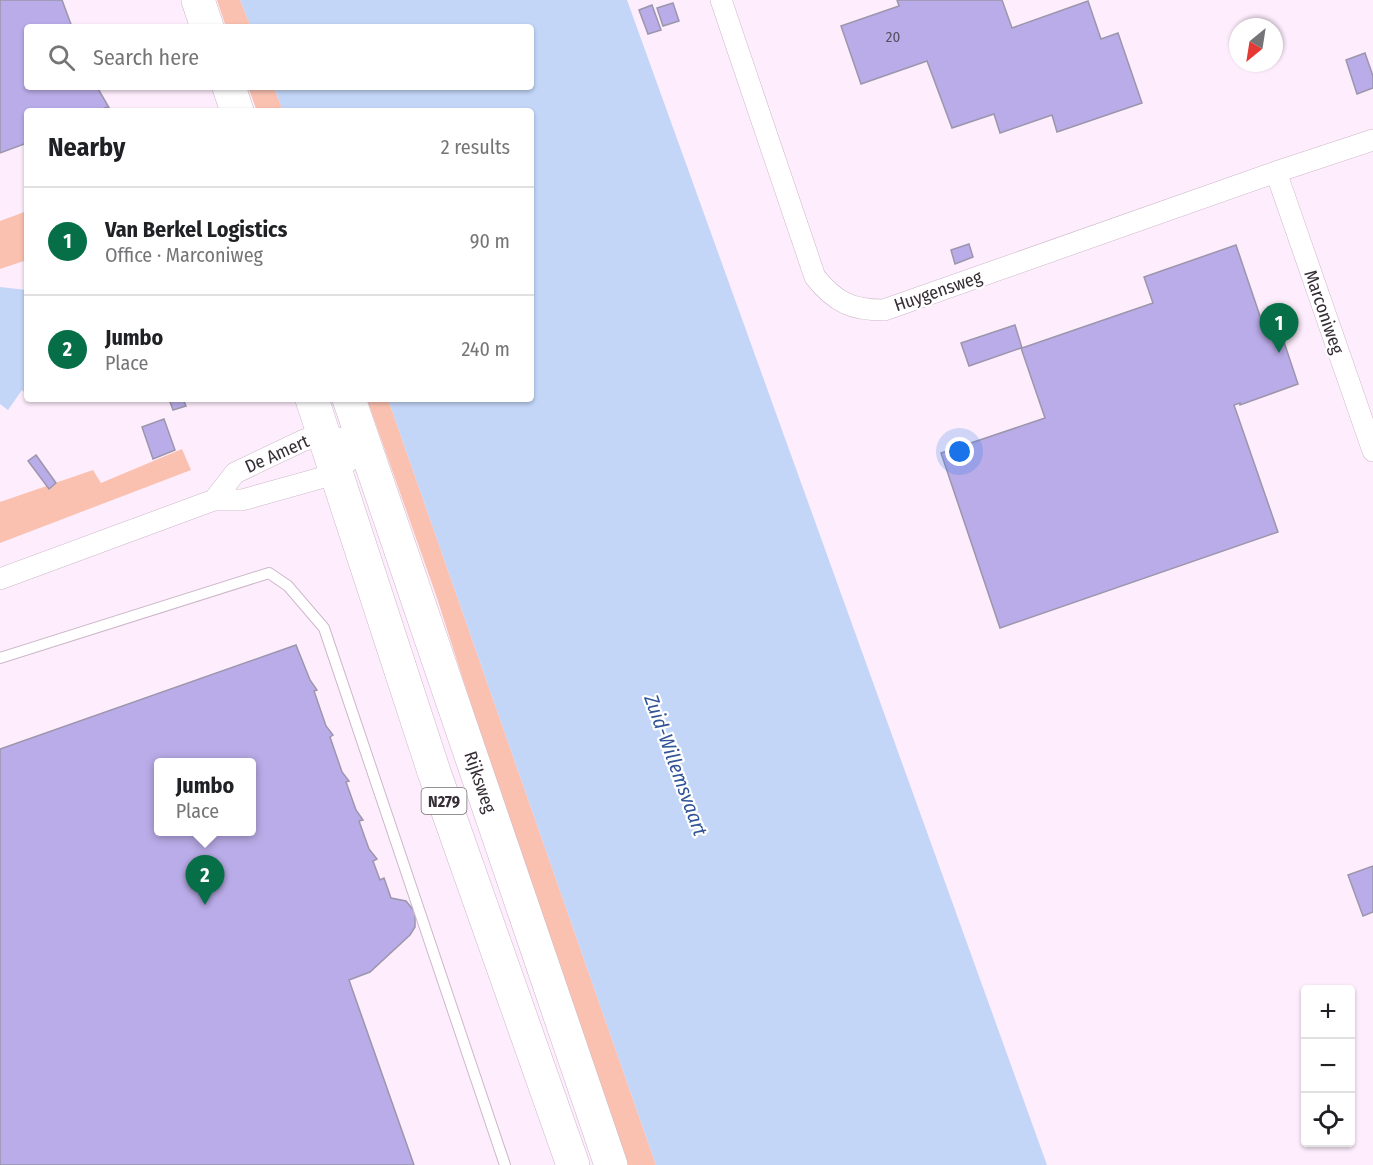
<!DOCTYPE html>
<meta charset="utf-8">
<style>
:root{--surface:#fff;--page:#f2f2f2;--text:#202124;--muted:#757577;--line:#e0e0e0;--accent:#066f47}
body{margin:0;font-family:"Fira Sans Condensed",sans-serif;background:var(--page);color:var(--text)}
.controls{position:absolute;right:18px;bottom:18px;display:grid;overflow:hidden;border-radius:6px;box-shadow:0 2px 4px #0004}
.controls button{width:54px;height:54px;display:grid;place-items:center;padding:0;border:0;border-bottom:2px solid var(--line);background:var(--surface);color:var(--text);font:30px sans-serif}
.compass{position:absolute;left:1229px;top:18px;width:54px;height:54px;border-radius:50%;background:var(--surface);box-shadow:0 2px 4px #0004;rotate:210deg}
.you{position:absolute;left:960px;top:452px;width:21px;height:21px;margin:-15px;border:4px solid #fff;border-radius:50%;background:#1a73e8;box-shadow:0 0 0 9px #1a73e833}
.badge{display:grid;place-items:center;width:39px;height:39px;border-radius:50%;background:var(--accent);color:#fff;font-size:20px;font-weight:700}
.pin{position:absolute;translate:-50% -50px;filter:drop-shadow(0 2px 3px #0008)}
.pin::after{content:'';position:absolute;top:32px;width:21px;height:18px;background:inherit;clip-path:polygon(0 0,100% 0,50% 100%)}
.popup{position:absolute;left:154px;top:758px;width:102px;height:78px;box-sizing:border-box;display:grid;place-content:center;border-radius:6px;background:var(--surface);filter:drop-shadow(0 2px 4px #0005);font-size:20px;white-space:nowrap;color:var(--muted)}
.popup b{font-size:22px;color:var(--text)}
.popup::after{content:'';position:absolute;left:50%;top:100%;margin-left:-12px;border:12px solid transparent;border-top-color:var(--surface)}
.list{margin:0;padding:0;list-style:none}
h2{display:flex;justify-content:space-between;align-items:center;height:78px;margin:0;padding:0 24px;font-size:26px}
h2 small{font-size:20px;font-weight:400;color:var(--muted)}
.list li{display:grid;grid-template-columns:39px 1fr auto;gap:18px;align-items:center;box-sizing:border-box;height:108px;padding:0 24px;border-top:2px solid var(--line)}
.list b{display:block;font-size:22px;white-space:nowrap}
.list p{margin:0;font-size:20px;white-space:nowrap;color:var(--muted)}
.list em{font-size:20px;font-style:normal;color:var(--muted)}
.icon{flex:none;width:33px;height:33px;fill:none;stroke:currentColor;stroke-width:2;stroke-linecap:round;stroke-linejoin:round}
.map{position:relative;flex:none;width:1373px;height:1165px;overflow:hidden}
.search{position:absolute;background:var(--surface);box-shadow:0 2px 4px #0004;left:24px;top:24px;width:510px;height:66px;display:flex;align-items:center;gap:15px;box-sizing:border-box;padding:0 21px;border-radius:6px;color:var(--muted);font-size:22px}
.panel{position:absolute;background:var(--surface);box-shadow:0 2px 4px #0004;left:24px;top:108px;width:510px;height:294px;border-radius:6px}
.map>svg:first-child{display:block}
.green{fill:#fac1b0}
.water{fill:#c3d6f8}
.building{fill:#baace8;stroke:#9b96ac;stroke-width:1.5;fill-rule:evenodd}
.lines{fill:none;stroke-linecap:round;stroke-linejoin:round}
.lane-casing{stroke:#ccb8ca;stroke-width:12}
.street-casing{stroke:#ccb8ca;stroke-width:22}
.primary-casing{stroke:#ccb8ca;stroke-width:34}
.lane{stroke:#fff;stroke-width:10}
.street{stroke:#fff;stroke-width:21}
.primary{stroke:#fff;stroke-width:33}
.labels{text-anchor:middle;dominant-baseline:central;stroke-width:4.5;stroke-linejoin:round;paint-order:stroke}
.number-label{font-size:15px;fill:#574e62}
.shield{fill:#fff;stroke:#726d72;stroke-width:1.5}
.shield-label{font-size:16px;font-weight:bold;fill:#362e35}
.street-label{font-size:18px;fill:#362e35;stroke:#fff}
.water-label{font-size:20px;font-style:italic;fill:#315597;stroke:#fff}
</style>
<div class="map">
<svg width="1373" height="1165" viewBox="0 0 1373 1165">
<rect width="100%" height="100%" fill="#feedfc"/>
<path class="green" d="M217,0h23l11,27h-25z
M248,87h26l9,24h-26z
M27,211v49l-27,9v-48z
M367,399h21l268,766h-28l-95,-267 -97,-303z
M182,449l9,21 -191,73v-41l93,-32 8,13z"/>
<path class="water" d="M240,0h387l420,1165h-391l-268,-766h143v-288h-248l-9,-24h257v-60h-280z
M0,287l27,3v105l-5,-5 -14,20 -8,-6z"/>
<path class="building" d="M0,0h62l10,27h-45v60h70l14,24 -4,-4 -9,4h-71v32l-27,10z
M897,0h105l10,28 76,-27 13,38 17,-6 24,70 -85,29 -5,-17 -52,18 -6,-19 -42,14 -25,-67 -66,23 -20,-58 58,-20z
M673,3l6,18 -16,5 -6,-18z
M652,5l9,25 -13,4 -9,-24z
M1365,53l8,23v12l-16,6 -11,-34z
M969,244l4,13 -18,7 -4,-14z
M1236,245l25,74 14,-4 23,69 -58,21v-2l-6,2 44,127 -278,96 -59,-175 104,-35 -24,-70 -52,18 -8,-23 54,-18 7,23 131,-45 -9,-26z
M169,399h14l3,7 -13,4z
M164,419l11,31 -22,9 -11,-32z
M36,455l20,28 -7,6 -21,-28z
M296,645l14,35 7,10 -3,1 12,35 7,9 -3,2 12,35 7,9 -3,1 10,28 7,10 -4,1 10,28 8,10 -4,2 7,19 4,-2 7,20 15,3 9,11v15l-5,8 -40,37 -21,8 65,185h-414v-416zM158,762h94v70h-94z
M1373,866v46l-10,4 -15,-41z"/>
<g class="lines">
<g class="lane-casing">
<path id="lane" d="M0,658l269,-85 19,13 36,42 181,537"/>
</g>
<g class="street-casing">
<path id="street" d="M721,0l94,277c21,26 37,33 69,33l392,-138 97,-32
M1276,172l97,279
M214,500l21,-27 67,-32 20,-7 43,11
M0,579l214,-79h28l93,-26 30,-29"/>
</g>
<g class="primary-casing">
<path id="primary" d="M198,0l9,27
M229,87l8,24
M312,399l122,373 139,393
M349,399l262,766"/>
</g>
<use href="#lane" class="lane"/>
<use href="#street" class="street"/>
<use href="#primary" class="primary"/>
</g>
<g class="labels">
<g class="number-label">
<text x="893" y="37">20</text>
</g>
<rect class="shield" x="421.5" y="788" width="45" height="26" rx="4.5"/>
<g class="shield-label">
<text x="444" y="801">N279</text>
</g>
<g class="street-label">
<text transform="translate(938 291) rotate(-19)">Huygensweg</text>
<text transform="translate(1324 312) rotate(71)">Marconiweg</text>
<text transform="translate(277 454) rotate(-24)">De Amert</text>
<text transform="translate(480 782) rotate(71)">Rijksweg</text>
</g>
<g class="water-label">
<text transform="translate(676 765) rotate(70)">Zuid-Willemsvaart</text>
</g>
</g>
</svg>
<div class="controls">
<button>+</button>
<button>−</button>
<button><svg class="icon" aria-label="locate" viewBox="0 0 24 24"><circle cx="12" cy="12" r="6"/><path d="M12 2v4M12 18v4M2 12h4M18 12h4"/></svg></button>
</div>
<svg class="compass" viewBox="-18 -18 36 36"><path d="M0-13l5 13h-10z" fill="#e53935"/><path d="M0 13l5-13h-10z" fill="#757577"/></svg>
<div class="you"></div>
<div class="pin badge" style="left:1279px;top:353px">1</div>
<div class="pin badge" style="left:205px;top:905px">2</div>
<div class="popup"><b>Jumbo</b>Place</div>
<div class="search"><svg class="icon" aria-label="search" viewBox="0 0 24 24"><circle cx="10" cy="10" r="6"/><path d="M15 15l6 6"/></svg>Search here</div>
<section class="panel">
<h2>Nearby<small>2 results</small></h2>
<ul class="list">
<li><span class="badge">1</span><div><b>Van Berkel Logistics</b><p>Office · Marconiweg</p></div><em>90 m</em></li>
<li><span class="badge">2</span><div><b>Jumbo</b><p>Place</p></div><em>240 m</em></li>
</ul>
</section>
</div>
